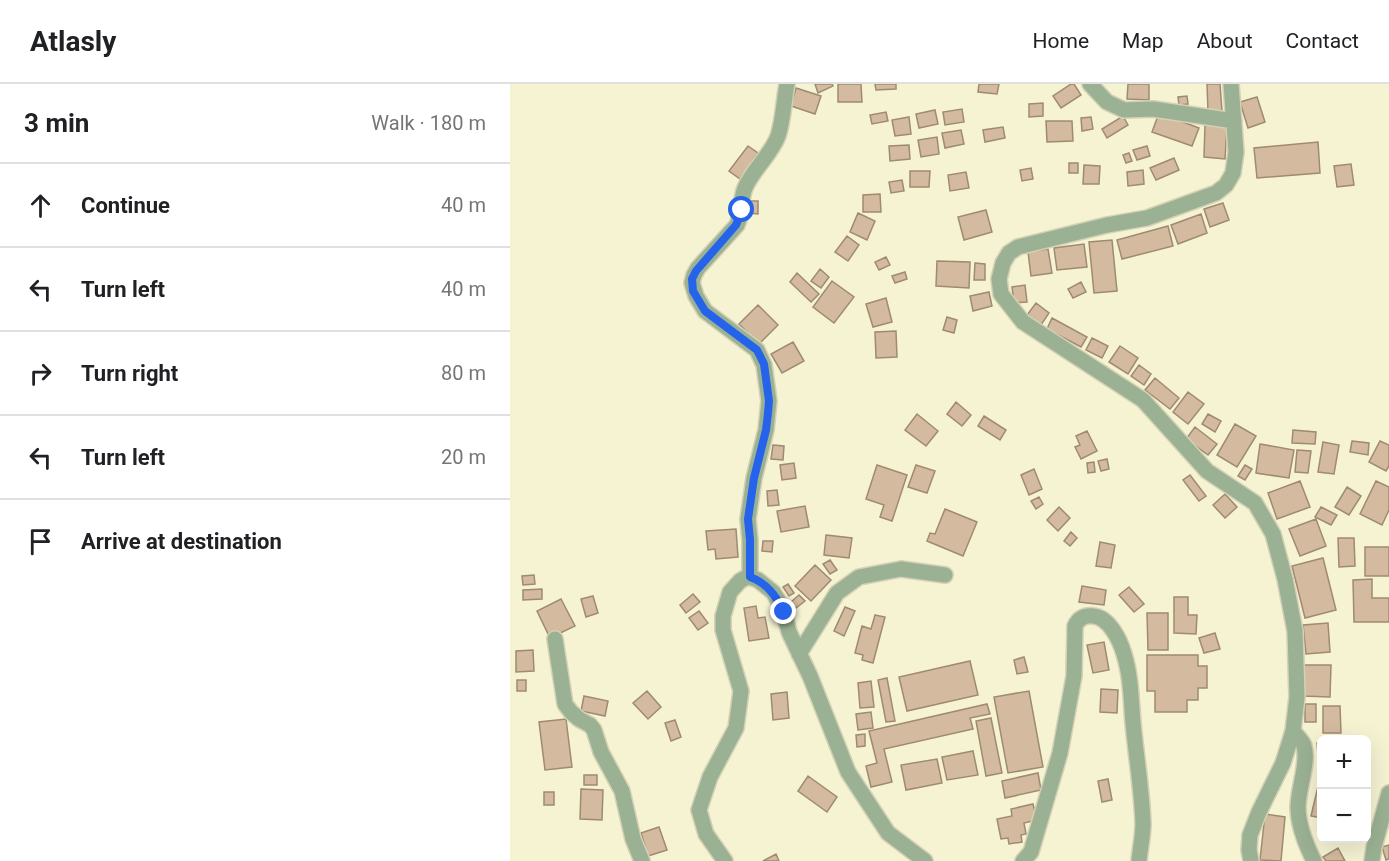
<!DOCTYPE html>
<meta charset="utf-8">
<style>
:root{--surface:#fff;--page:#f2f2f2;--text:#202124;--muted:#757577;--line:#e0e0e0}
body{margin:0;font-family:Roboto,sans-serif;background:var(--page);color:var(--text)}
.controls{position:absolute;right:18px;bottom:18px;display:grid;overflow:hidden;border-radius:9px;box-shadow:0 6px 24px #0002}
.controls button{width:54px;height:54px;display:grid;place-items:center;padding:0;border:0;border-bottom:2px solid var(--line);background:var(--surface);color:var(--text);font:30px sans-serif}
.stop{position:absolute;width:18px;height:18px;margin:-14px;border:4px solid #2563eb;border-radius:50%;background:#fff}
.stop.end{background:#2563eb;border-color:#fff;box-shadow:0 2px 6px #0008}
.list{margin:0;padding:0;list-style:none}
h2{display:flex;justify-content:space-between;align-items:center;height:78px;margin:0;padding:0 24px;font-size:26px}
h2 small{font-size:20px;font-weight:400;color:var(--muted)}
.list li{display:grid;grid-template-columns:39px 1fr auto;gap:18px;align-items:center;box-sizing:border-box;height:84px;padding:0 24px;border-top:2px solid var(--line)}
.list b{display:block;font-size:22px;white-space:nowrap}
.list em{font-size:20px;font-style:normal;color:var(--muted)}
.icon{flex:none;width:33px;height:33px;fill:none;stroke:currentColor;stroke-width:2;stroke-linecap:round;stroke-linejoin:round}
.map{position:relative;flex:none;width:879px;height:777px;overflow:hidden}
header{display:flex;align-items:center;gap:36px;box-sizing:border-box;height:84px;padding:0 30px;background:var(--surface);border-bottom:2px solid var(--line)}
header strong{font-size:28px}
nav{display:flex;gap:33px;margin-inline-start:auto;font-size:21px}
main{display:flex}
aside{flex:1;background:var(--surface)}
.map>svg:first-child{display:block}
.building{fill:#d4ba9e;stroke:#9f8a72;stroke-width:1.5}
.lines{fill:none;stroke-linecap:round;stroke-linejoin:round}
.street-casing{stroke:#d4d1b5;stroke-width:18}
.street{stroke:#9bb193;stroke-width:15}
.route{stroke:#2563eb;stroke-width:8}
</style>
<header>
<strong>Atlasly</strong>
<nav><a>Home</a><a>Map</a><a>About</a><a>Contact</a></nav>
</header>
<main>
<aside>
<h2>3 min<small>Walk · 180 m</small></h2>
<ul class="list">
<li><svg class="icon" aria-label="ahead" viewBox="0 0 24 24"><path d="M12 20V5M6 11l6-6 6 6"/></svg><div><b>Continue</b></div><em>40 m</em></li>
<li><svg class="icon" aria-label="left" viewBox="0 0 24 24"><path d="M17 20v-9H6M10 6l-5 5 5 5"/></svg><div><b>Turn left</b></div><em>40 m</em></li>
<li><svg class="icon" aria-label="right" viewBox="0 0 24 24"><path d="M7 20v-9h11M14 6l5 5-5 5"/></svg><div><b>Turn right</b></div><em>80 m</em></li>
<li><svg class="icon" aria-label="left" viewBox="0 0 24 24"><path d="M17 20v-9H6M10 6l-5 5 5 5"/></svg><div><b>Turn left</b></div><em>20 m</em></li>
<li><svg class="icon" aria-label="arrive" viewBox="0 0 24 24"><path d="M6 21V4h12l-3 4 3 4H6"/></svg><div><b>Arrive at destination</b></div></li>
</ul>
</aside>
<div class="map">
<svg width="879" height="777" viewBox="0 0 879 777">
<rect width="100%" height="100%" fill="#f6f3d3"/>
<path class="building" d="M305,0h17l1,2 -15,7z
M328,0h23l1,18h-24z
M365,0h21v5l-20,1z
M469,0h20l-2,10 -19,-2z
M561,0h3l7,11 -20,13 -8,-12z
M618,0h21v16l-22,-1z
M697,0h13l2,27 -14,1z
M286,4l25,8 -6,18 -24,-8z
M677,12l1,8 -9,1 -1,-8z
M747,13l8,25 -17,6 -8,-26z
M533,19v13l-14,1v-13z
M452,25l2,13 -19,3 -2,-13z
M425,26l3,14 -19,4 -3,-14z
M376,28l2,9 -16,3 -2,-9z
M649,29l40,15 -7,18 -40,-14z
M613,32l5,9 -21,13 -5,-9z
M399,33l2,17 -16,2 -3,-16z
M581,33l2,12 -11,2 -1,-13z
M536,37h26l1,20 -26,1z
M695,40l22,1 -2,34 -21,-2z
M493,43l2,11 -20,4 -2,-12z
M451,46l3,14 -19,4 -3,-15z
M427,53l2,17 -18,3 -3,-17z
M808,58l2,31 -63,5 -3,-30z
M399,61l1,14 -20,2 -1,-15z
M238,62l10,7 -18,26 -11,-8z
M637,62l3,10 -13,4 -4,-10z
M619,69l3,8 -6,2 -3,-8z
M664,74l5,12 -23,10 -6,-12z
M559,79h9v10h-9z
M841,80l3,21 -17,2 -3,-21z
M574,81l16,1 -1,18h-16z
M521,84l2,11 -11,2 -2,-11z
M633,86l1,14 -16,2 -1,-14z
M400,87h20l-1,16h-19z
M456,88l3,16 -19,3 -2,-16z
M392,96l2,11 -13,2 -2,-11z
M370,110l1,18h-18v-17z
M239,117h9v13l-10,-1z
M713,119l6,17 -19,7 -6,-18z
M476,126l6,22 -28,8 -6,-23z
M348,129l17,8 -8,19 -17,-8z
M691,130l6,19 -29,11 -7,-19z
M658,142l5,20 -51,13 -5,-19z
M337,152l12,9 -11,16 -13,-9z
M602,156l5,51 -23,2 -5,-51z
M574,160l3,23 -30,3 -3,-22z
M538,165l4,24 -21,3 -3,-24z
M376,173l4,8 -11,5 -4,-8z
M427,177l33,1 -1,26 -33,-2z
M465,179l10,1v16h-11z
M310,185l9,8 -8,11 -10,-7z
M395,188l2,7 -12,4 -3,-7z
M287,189l22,21 -8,8 -21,-20z
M322,197l22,16 -20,26 -21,-16z
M571,198l5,10 -13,6 -5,-9z
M515,201l2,17 -13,1 -2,-16z
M479,208l3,14 -19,5 -3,-15z
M376,214l6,24 -19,5 -7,-23z
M526,219l13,10 -8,12 -14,-10z
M248,221l20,20 -19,19 -20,-20z
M437,233l10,3 -3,13 -11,-3z
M542,234l35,19 -6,10 -34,-18z
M386,247l1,26 -21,1 -1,-26z
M582,254l16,8 -6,12 -16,-8z
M283,258l11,19 -22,12 -11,-19z
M610,262l18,12 -10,16 -19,-12z
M629,281l12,9 -7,11 -13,-9z
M645,294l24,20 -9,11 -25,-19z
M678,308l16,12 -16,20 -15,-12z
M446,318l15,13 -9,11 -15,-12z
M407,330l21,17 -12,15 -21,-16z
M698,330l13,7 -6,11 -13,-8z
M474,332l22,14 -6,10 -22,-14z
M725,340l21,12 -19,31 -20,-12z
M685,343l22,17 -9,11 -22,-16z
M783,346l23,2 -1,12 -23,-1z
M577,347l10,20 -16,8 -6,-12 5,-2 -4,-9z
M842,357l17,2 -1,12 -18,-3z
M870,357l9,4v21l-3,5 -17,-9z
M813,358l16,3 -5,29 -16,-2z
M750,360l34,6 -5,28 -33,-5z
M263,361l11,1 -1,14 -12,-1z
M787,366l14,1 -3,22 -13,-1z
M597,375l2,10 -8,2 -3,-10z
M584,378l1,10 -7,1 -1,-10z
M284,379l2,15 -14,2 -2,-15z
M367,381l30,10 -15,46 -12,-4 4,-12 -18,-6z
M406,381l19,6 -8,22 -19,-6z
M735,381l7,4 -7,11 -7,-4z
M524,385l8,20 -13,6 -8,-20z
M680,391l16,21 -7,5 -16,-21z
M790,397l10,26 -33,12 -9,-26z
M866,397l13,6v23l-7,15 -22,-11z
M837,403l14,9 -12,19 -14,-8z
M267,406l2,15 -11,1 -1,-15z
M715,410l12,13 -12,11 -12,-13z
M529,413l4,7 -7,5 -5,-8z
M295,422l4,21 -28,5 -4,-21z
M549,423l11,11 -12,13 -11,-11z
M811,423l16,8 -6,10 -16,-8z
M435,425l32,13 -14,34 -36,-15 3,-8 5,1z
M806,435l10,27 -26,10 -11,-27z
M226,445l2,28 -22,2 -1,-10 -7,1 -2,-19z
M561,448l6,6 -7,8 -6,-5z
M316,451l26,3 -3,20 -25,-3z
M828,454h16l1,28 -16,1z
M253,457h10l-1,11 -10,-1z
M590,458l15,3 -4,23 -15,-2z
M855,463h24v29h-24z
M813,474l13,52 -31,8 -13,-52z
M320,476l7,10 -7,4 -7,-10z
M305,481l16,15 -20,21 -16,-15z
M24,491l1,9 -12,1 -1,-9z
M862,495v19h17v24h-35l-1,-42z
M278,500l6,9 -5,3 -6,-9z
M572,502l24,4 -2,15 -25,-3z
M619,503l15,17 -10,8 -15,-17z
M32,505v10l-19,1v-10z
M183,510l7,8 -14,11 -6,-8z
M289,511l6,6 -9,7 -5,-6z
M83,512l5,17 -12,4 -5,-18z
M664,513h14v18h9l-1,19 -22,-1z
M51,515l14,27 -25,12 -13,-27z
M246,522l2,12 7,-1 4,21 -20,3 -5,-33z
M335,523l10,4 -11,25 -10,-5z
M189,527l9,12 -10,7 -9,-12z
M637,529h21v37h-20z
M365,531l10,2 -12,46 -11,-3 1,-5 -8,-2 7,-27 9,3z
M818,539l2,29 -24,2 -3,-29z
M705,549l5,16 -16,4 -5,-15z
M594,558l5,28 -16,3 -6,-28z
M23,566l1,21 -18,1v-21z
M637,571h51v11h9v22h-9v12h-11v12h-32v-21h-8z
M514,573l4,15 -11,2 -3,-14z
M460,577l8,34 -71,16 -8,-34z
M793,581h28l-1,32 -28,-1z
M377,594l8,43 -9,1 -8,-42z
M7,596h9v11h-9z
M361,597l3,26 -14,1 -2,-25z
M591,605l17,1 -1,23 -17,-1z
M137,607l14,16 -13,12 -15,-16z
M519,607l14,76 -35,6 -14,-76z
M277,608l2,26 -16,2 -2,-26z
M74,612l24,5 -3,15 -24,-5z
M477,620l3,10 -20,4 3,11 -89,20 8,33 -21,5 -5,-21 11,-3 -8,-32z
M795,620h11v18h-11z
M813,622h17l1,27h-18z
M361,628l2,16 -15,2 -2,-16z
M481,634l11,55 -16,3 -10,-55z
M56,635l6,48 -27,3 -6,-48z
M165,636l6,17 -10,4 -6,-18z
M355,650v12l-8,1 -1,-12z
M807,659h5v25h-3z
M463,667l5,24 -31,5 -5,-23z
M427,675l5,24 -36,7 -5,-25z
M528,689l3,17 -36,8 -3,-17z
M74,691h13v10h-13z
M298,692l29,21 -10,15 -29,-21z
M810,694h2v40l-11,-2z
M598,695l4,21 -10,2 -4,-21z
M71,705l22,1 -1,30 -22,-1z
M34,708h10v13h-10z
M523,720l4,16 -13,3 2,11 -5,1 1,7 -13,2 -1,-6 -7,1 -4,-20 15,-3 -1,-7z
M755,730l20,3 -4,44 -21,-1z
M149,743l8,23 -19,6 -7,-23z
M879,761v14l-3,1 -4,-13z
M828,764l7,13h-19l-3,-4z
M266,770l3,7h-16z"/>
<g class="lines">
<g class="street-casing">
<path id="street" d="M580,0l17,18 17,8 29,-1 81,12
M721,0l5,68 -3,21 -7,12 -10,8 -69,25 -40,7 -89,22 -9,6 -6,10 -4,16 2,15 22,28 120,78 64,71 48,32 18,31 12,45 10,52 2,66 -4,34 -10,32 -24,49 -9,23 -1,15 2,11
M240,493v-37l-2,-21 6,-41 12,-48 3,-29 -5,-36 -7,-15 -52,-39 -9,-15 -4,-13 2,-8 4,-7 39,-43c6,-13 3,-26 8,-37 8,-19 26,-33 33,-52 5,-14 6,-37 9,-52
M45,555l10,65 6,8 8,7 11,6 4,5 7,22 21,39 11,48 9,22
M289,570l38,-61 22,-16 42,-8 44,6
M783,647c4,5 10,10 11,15 5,16 -6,43 -6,61 0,19 8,38 16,54
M215,777l-19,-27 -7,-24 11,-33 26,-49 5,-37 -18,-61v-14l7,-24 10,-11 5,-3 5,-1 8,3 15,12 8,13 3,7 5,20 21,44 38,96 40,61 37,28
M513,777l8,-9 29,-99 14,-77 1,-50c3,-7 9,-11 18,-10 16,1 27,24 31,38 7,22 7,45 9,69 3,33 9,67 10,101 0,12 -3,25 -4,37
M862,777l2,-14 15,-54"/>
</g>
<use href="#street" class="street"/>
</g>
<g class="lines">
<path class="route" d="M232,126l-6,15 -40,46 -4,8 1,12 12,20 52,39 7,14 5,37 -1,12 -2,17 -12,48 -6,41 2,21v37c17,6 26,19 34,35"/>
</g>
</svg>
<div class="controls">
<button>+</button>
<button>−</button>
</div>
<div class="stop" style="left:232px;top:126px"></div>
<div class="stop end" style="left:274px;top:528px"></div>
</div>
</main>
